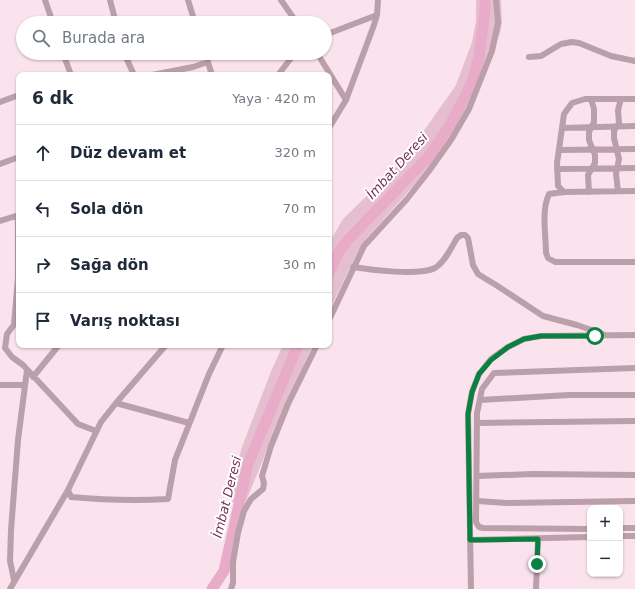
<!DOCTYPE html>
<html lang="tr">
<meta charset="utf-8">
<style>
:root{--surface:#fff;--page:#f2f2f3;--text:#1f2937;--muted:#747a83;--line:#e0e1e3}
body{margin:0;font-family:"DejaVu Sans",sans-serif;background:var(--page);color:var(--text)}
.controls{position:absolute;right:12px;bottom:12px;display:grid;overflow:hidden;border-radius:8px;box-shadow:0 1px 3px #0004}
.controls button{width:36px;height:36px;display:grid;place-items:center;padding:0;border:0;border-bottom:1px solid var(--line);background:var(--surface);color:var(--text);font:20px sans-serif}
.stop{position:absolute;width:12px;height:12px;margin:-9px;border:3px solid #0b8043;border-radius:50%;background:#fff}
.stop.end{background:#0b8043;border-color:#fff;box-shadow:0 1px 4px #0008}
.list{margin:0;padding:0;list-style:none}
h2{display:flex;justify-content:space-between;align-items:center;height:52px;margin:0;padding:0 16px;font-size:17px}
h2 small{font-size:13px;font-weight:400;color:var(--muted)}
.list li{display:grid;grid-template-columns:26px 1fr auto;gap:12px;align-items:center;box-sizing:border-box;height:56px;padding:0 16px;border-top:1px solid var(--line)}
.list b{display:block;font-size:15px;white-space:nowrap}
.list em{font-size:13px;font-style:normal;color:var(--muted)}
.icon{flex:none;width:22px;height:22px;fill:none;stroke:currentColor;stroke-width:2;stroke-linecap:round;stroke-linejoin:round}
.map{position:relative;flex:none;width:635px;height:589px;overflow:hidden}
.search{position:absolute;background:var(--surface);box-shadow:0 1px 3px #0004;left:16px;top:16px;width:316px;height:44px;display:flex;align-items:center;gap:10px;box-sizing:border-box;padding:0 14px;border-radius:22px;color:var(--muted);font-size:15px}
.panel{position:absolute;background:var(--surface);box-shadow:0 1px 3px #0004;left:16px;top:72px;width:316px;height:276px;border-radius:8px}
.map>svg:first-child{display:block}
.green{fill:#e5bfd0}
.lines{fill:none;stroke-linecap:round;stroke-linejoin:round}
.river{stroke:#e9acc8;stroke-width:11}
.minor{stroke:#bb9fab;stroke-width:6}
.route{stroke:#0b8043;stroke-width:5}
.labels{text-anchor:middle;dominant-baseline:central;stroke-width:4;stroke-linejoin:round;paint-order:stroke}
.water-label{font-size:13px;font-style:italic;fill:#7a3258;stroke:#fff}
</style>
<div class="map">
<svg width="635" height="589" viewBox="0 0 635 589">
<rect width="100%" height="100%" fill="#fae3ec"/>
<path class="green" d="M476,0h25l1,23 -2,10 -32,72 -19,34 -17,26 -66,74 -8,12 -29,60v-68l14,-24 51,-50 22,-27 40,-57 16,-43 4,-21z
M283,345h30l-39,85 -13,35 -15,36 -14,1 4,-33 6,-22 30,-78z"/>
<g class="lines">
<path class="river" d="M329,273l11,-23 7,-9 82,-85 21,-31 22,-43 7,-25 6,-47v-10
M212,589l12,-18 24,-107 50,-119"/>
<path class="minor" d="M45,0l8,23
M110,0l6,23
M188,0l7,23
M281,0l16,23
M325,35l52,-20
M63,53l8,22
M124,53l10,22
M205,53l7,22
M317,53l29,47
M529,57l12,-1 20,-12 11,-2 7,1 32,13 24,5
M152,75l41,-8 15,-5
M278,75l17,-22
M0,102l19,-7
M329,128l17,-28 28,-75 3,-10 1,-15
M562,128l73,-2
M559,150l76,-1
M0,164l19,-7
M557,169l78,-1
M618,191l-2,-17 3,-15 -5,-21v-7l5,-8 -1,-13 3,-11
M635,191l-71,1 -15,2c-8,17 -3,41 -3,59l2,5 7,4h80
M564,192l-6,-6 -1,-23 7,-49 8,-11 13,-4h50
M589,192l-1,-17 7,-12v-8l-6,-15v-8l5,-10v-13l-3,-10
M0,221l19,-6
M353,267c18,3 66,9 82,1 10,-6 16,-20 22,-30l4,-3h4l3,3 5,27 5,9 8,5 10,6 47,31 34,9 26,9
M19,318l-12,16 -2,14 7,9 11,8 55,59 18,7
M329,320l35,-74 43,-47 22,-28 22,-31 18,-31 23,-58 6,-28 -2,-23
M14,324l4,-46v-63
M33,377l26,-32
M0,385h25
M480,400l89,-5h66
M116,403l73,20
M477,423l158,-2
M477,476l56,-2 102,1
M68,490l3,7c33,3 64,4 97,2l7,-39 34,-86 14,-29
M477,501l30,2 128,-2
M620,528h15
M590,529l-107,-1 -4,-1 -3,-5 1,-109 5,-24 12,-16 141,-5
M620,536h15
M470,540l120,-3
M14,580l-4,-19 1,-31 7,-90 9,-70
M10,589l58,-99 33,-68 15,-19 50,-58
M231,589l2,-6v-21l5,-29 6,-22 7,-12 12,-10 1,-6 -2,-7 9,-30 17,-42 29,-59
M471,589l-3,-175 4,-22 7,-18 12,-15 17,-12 16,-8 17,-3 94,-1
M536,589l2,-50"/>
</g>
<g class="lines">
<path class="route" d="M537,564l1,-25 -68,1 -2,-126 4,-22 7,-18 12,-14 17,-13 16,-8 17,-3h54"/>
</g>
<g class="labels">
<g class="water-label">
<text transform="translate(397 166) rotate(-48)">İmbat Deresi</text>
<text transform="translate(227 497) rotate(-76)">İmbat Deresi</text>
</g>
</g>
</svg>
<div class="controls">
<button>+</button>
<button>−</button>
</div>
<div class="stop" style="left:595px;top:336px"></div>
<div class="stop end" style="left:537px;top:564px"></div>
<div class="search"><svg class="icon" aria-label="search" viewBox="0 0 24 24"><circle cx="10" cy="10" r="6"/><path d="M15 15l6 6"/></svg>Burada ara</div>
<section class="panel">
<h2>6 dk<small>Yaya · 420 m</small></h2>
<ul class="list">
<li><svg class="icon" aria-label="ahead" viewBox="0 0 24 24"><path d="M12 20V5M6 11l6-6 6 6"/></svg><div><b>Düz devam et</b></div><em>320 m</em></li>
<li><svg class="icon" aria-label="left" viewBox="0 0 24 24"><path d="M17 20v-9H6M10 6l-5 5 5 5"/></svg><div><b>Sola dön</b></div><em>70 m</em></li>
<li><svg class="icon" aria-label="right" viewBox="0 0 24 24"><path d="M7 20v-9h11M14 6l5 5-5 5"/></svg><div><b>Sağa dön</b></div><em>30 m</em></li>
<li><svg class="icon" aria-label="arrive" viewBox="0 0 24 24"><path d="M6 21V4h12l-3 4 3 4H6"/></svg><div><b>Varış noktası</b></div></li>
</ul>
</section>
</div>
